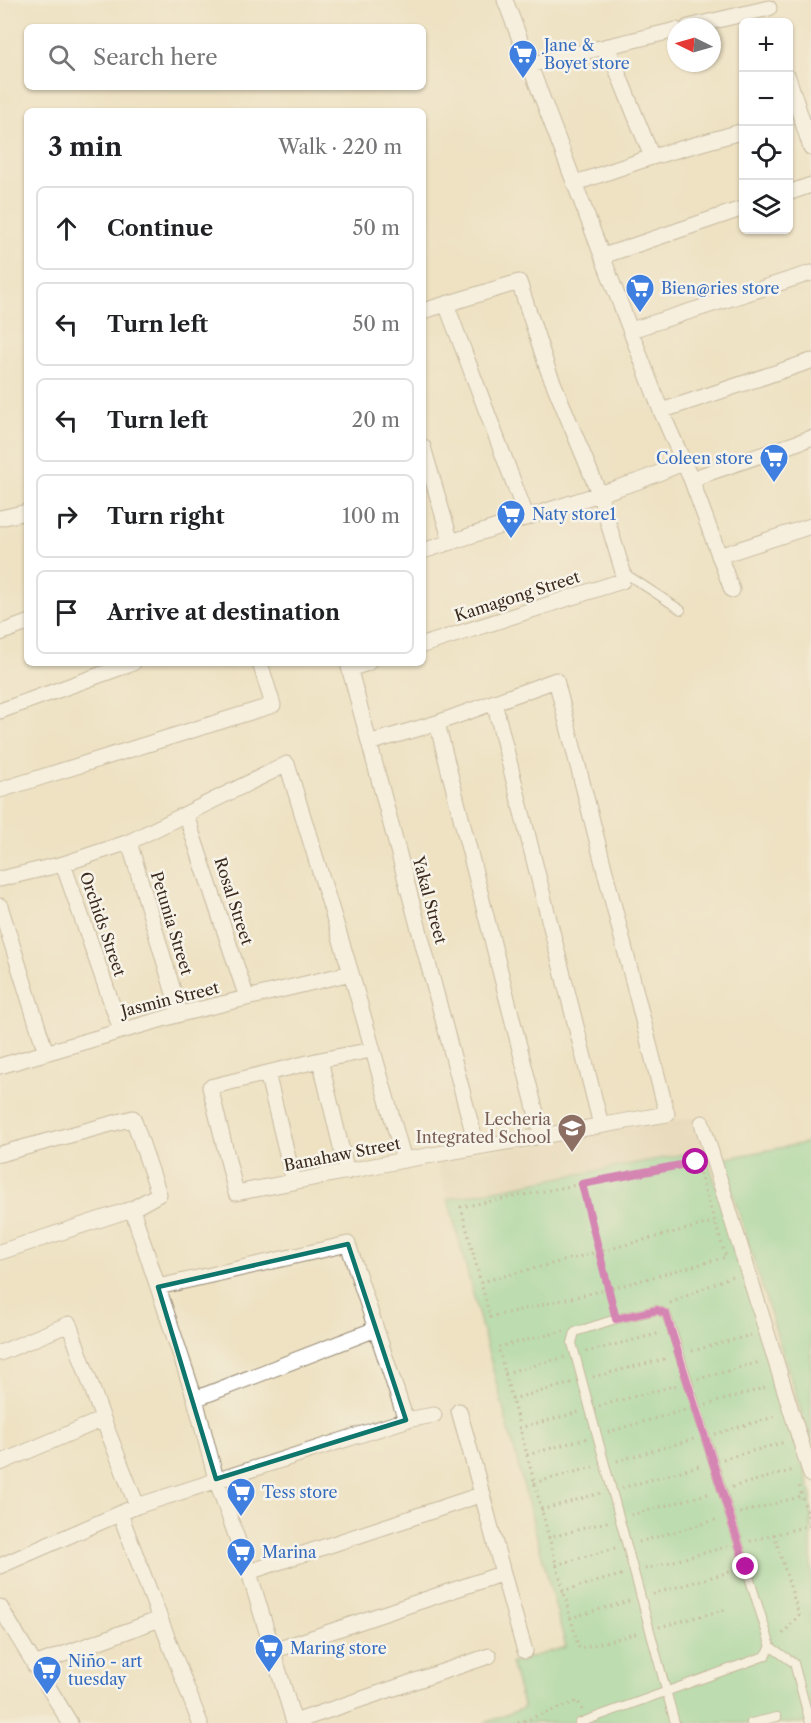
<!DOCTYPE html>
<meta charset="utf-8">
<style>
:root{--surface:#fff;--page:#f2f2f2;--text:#202124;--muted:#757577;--line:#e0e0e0}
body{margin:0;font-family:"Libre Caslon Text",serif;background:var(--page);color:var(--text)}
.controls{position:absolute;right:18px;top:18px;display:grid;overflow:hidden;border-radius:9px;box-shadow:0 2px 4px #0004}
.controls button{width:54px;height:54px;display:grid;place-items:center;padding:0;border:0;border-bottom:2px solid var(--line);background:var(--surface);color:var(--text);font:30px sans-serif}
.compass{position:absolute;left:667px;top:18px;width:54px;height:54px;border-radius:50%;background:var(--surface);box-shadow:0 2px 4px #0004;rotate:275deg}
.stop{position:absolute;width:18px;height:18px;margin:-14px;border:4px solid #b5179e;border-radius:50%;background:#fff}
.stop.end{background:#b5179e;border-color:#fff;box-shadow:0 2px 6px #0008}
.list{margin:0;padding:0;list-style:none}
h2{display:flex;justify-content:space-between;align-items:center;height:78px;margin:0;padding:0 24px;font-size:26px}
h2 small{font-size:20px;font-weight:400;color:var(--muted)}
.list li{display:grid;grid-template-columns:39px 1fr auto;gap:18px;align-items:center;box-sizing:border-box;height:84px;margin:0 12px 12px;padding:0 12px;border:2px solid var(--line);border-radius:9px}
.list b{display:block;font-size:22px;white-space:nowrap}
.list em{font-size:20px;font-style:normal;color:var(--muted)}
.icon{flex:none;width:33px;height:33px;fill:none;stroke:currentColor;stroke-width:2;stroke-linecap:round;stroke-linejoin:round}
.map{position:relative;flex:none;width:811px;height:1723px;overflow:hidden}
.search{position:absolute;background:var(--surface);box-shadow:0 2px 4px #0004;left:24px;top:24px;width:402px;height:66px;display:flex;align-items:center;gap:15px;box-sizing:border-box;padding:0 21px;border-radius:9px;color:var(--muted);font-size:22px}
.panel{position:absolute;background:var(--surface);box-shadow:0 2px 4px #0004;left:24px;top:108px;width:402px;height:558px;border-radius:9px}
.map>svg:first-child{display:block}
.built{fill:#e1d2b4}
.green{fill:#81d597;stroke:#5e805a;stroke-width:1.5}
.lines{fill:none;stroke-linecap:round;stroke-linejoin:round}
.lane-casing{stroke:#948670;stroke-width:10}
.street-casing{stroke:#948670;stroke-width:17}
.path{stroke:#948670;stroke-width:3;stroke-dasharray:1.5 4.5;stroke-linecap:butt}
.lane{stroke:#fff;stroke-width:8}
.street{stroke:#fff;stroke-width:15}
.route{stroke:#b5179e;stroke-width:8}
.marked{fill:none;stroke:#0f766e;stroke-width:4.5;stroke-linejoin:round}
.labels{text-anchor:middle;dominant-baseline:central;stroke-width:5;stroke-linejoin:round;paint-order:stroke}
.shop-label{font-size:16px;fill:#366cbe;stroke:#f7f3e8;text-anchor:start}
.street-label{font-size:16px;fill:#3b2a1e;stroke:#f7f3e8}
.education-label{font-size:16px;fill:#785e54;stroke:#f7f3e8;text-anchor:end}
</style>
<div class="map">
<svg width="811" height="1723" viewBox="0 0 811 1723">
<rect width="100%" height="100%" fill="#f7f3e8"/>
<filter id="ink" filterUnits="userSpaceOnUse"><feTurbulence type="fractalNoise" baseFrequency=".0167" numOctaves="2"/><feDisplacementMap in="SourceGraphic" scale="12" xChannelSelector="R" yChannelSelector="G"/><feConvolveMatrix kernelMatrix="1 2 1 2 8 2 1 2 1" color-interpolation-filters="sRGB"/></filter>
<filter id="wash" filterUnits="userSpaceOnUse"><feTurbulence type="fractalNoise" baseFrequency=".008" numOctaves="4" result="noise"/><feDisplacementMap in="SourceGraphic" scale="24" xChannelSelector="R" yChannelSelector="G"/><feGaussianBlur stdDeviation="1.35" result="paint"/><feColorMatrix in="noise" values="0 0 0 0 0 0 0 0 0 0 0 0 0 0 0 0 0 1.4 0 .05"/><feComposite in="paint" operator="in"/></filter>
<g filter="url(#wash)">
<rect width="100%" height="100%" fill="#eee2c3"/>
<path class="built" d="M697,1117l8,33 -257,49 -13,-40z"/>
<path class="green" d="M811,1142v301l-89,-284z
M705,1150l106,342v231h-327l40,-15 -13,-45 55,-16 -118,-448z"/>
</g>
<g filter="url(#ink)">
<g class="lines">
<g class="lane-casing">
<path id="lane" d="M623,572l58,38
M579,1723l186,-67 6,-9
M675,1723l-103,-380 3,-11 41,-13 41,-9 9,4 6,16 99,317 23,16 16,60
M751,1723l26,-6"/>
</g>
<g class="street-casing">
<path id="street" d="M505,0l156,411 30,68 41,111
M688,27l81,-19
M607,46l45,111
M529,65l147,-35
M788,77l23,71
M576,183l76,-26 92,-26
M788,193l23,-8
M603,256l141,-48
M446,304l81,214
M423,311l96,-29 29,88 51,123 24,79 -1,9 -199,64
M631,330l180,-57
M661,411l150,-50
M423,447l28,95
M691,479l120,-41
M0,518l27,-6
M423,551l216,-70 44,-18
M719,556l92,-30
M0,633l27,-10
M348,663l129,484
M350,669l18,-6
M494,702l107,423
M0,711l133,-48
M437,723l105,413
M369,743l68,-20 119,-43 111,434 -263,46 -168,33 -26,-106 110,-27 52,-10
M0,790l273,-85 -13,-42
M186,815l61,183
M129,842l51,172
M63,864l58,166
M0,879l63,-15 66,-22 158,-78 64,209 53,187
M0,906l46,147
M320,1060l27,112
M0,1066l180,-52 171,-41
M267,1073l27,109
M702,1123l109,352
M0,1154l133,-36 26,76 -27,15 -132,43
M132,1209l63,190 21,80 33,93 45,150 195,-66
M158,1287l190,-43 58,176
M0,1353l69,-29 34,95 34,87
M195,1399l181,-70
M459,1411c23,79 42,160 66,240
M0,1463l103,-44
M120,1514l80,209
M0,1566l137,-60 269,-86 28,-5
M249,1572l234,-78
M0,1607l70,116
M273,1651l228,-77
M34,1665l126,-46"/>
</g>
<path class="path" d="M696,1162l30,95 -117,32 -119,28 -29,-110z
M582,1184l31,123
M481,1282l233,-60
M670,1303l62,-27
M564,1331l-66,16 81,302 59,-16
M692,1351l59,-16
M586,1352l75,-19
M505,1373l60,-16
M593,1377l75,-19
M698,1379l62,-17
M512,1399l60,-16
M706,1405l61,-18
M599,1406l78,-21
M519,1428l60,-16
M608,1432l77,-22
M715,1434l62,-18
M527,1455l60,-17
M723,1459l62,-17
M617,1461l77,-22
M534,1483l59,-16
M732,1487l62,-17
M622,1488l80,-23
M541,1510l60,-17
M740,1513l62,-17
M631,1515l80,-22
M774,1534l25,81 -18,21
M548,1538l62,-17
M750,1541l61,-16 -12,-39
M639,1542l80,-23
M556,1565l59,-17
M645,1569l84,-23
M562,1591l62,-17
M653,1594l83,-24
M570,1618l59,-17
M659,1627l68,-18
M518,1723l60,-22 4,9"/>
<use href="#lane" class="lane"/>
<use href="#street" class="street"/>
</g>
</g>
<g class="lines" filter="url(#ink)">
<path class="route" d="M696,1162l-114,22 34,135 41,-9 9,4 80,253"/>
</g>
<path d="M0 0H811V1723H0ZM348,1244l58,176 -190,59 -58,-192z" fill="#eee2c3" fill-opacity=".55" fill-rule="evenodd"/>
<path class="marked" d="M348,1244l58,176 -190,59 -58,-192z"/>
<defs>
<g id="supermarket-pin" transform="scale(1.5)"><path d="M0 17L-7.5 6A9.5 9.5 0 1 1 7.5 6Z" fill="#3f7fe0" stroke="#f7f3e8"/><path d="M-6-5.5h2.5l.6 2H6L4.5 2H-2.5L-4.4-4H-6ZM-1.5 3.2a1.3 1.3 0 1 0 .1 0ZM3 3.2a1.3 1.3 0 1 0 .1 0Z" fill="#fff"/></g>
<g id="school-pin" transform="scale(1.5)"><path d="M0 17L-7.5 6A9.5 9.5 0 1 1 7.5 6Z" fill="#8d6e63" stroke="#f7f3e8"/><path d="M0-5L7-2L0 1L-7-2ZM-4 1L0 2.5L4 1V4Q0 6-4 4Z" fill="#fff"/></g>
</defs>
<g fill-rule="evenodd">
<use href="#supermarket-pin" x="523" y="54"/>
<use href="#supermarket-pin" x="640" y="288"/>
<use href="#supermarket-pin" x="774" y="458"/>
<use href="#supermarket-pin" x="511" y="514"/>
<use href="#school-pin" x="572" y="1128"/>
<use href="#supermarket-pin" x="241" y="1492"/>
<use href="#supermarket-pin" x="241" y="1552"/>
<use href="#supermarket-pin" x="269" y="1648"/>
<use href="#supermarket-pin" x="47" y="1670"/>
</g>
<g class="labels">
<g class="shop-label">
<text x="544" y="45">Jane &amp;<tspan x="544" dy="18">Boyet store</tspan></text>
<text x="661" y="288">Bien@ries store</text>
<text x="753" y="458" text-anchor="end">Coleen store</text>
<text x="532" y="514">Naty store1</text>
<text x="262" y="1492">Tess store</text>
<text x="262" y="1552">Marina</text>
<text x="290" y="1648">Maring store</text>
<text x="68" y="1661">Niño - art<tspan x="68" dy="18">tuesday</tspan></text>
</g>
<g class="street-label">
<text transform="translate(517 596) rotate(-18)">Kamagong Street</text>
<text transform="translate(430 900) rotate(75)">Yakal Street</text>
<text transform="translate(234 901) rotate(72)">Rosal Street</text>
<text transform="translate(172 923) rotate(73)">Petunia Street</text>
<text transform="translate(103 924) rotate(71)">Orchids Street</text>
<text transform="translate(170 999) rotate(-14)">Jasmin Street</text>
<text transform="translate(342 1154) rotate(-11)">Banahaw Street</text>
</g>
<g class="education-label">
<text x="551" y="1119">Lecheria<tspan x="551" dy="18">Integrated School</tspan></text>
</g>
</g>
</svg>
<div class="controls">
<button>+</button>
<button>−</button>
<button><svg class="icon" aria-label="locate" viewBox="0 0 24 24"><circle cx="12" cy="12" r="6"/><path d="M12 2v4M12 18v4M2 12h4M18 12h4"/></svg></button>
<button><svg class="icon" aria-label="layers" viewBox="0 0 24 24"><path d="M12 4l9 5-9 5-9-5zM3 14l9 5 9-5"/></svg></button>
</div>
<svg class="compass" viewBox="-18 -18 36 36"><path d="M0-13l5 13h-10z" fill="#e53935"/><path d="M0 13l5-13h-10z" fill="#757577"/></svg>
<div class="stop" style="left:696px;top:1162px"></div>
<div class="stop end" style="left:746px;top:1567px"></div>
<div class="search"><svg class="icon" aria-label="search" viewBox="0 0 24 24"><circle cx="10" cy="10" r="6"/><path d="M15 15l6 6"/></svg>Search here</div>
<section class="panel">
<h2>3 min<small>Walk · 220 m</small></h2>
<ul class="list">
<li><svg class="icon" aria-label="ahead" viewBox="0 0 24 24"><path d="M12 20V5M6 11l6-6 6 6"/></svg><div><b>Continue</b></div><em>50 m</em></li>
<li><svg class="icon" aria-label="left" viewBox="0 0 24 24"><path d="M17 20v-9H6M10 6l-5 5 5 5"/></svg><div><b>Turn left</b></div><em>50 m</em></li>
<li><svg class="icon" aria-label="left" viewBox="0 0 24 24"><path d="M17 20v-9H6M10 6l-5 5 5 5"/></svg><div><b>Turn left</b></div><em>20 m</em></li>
<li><svg class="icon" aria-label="right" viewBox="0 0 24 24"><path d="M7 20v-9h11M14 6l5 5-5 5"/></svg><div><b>Turn right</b></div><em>100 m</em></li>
<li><svg class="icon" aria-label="arrive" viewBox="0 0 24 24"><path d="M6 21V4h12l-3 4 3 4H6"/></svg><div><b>Arrive at destination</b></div></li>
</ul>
</section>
</div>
